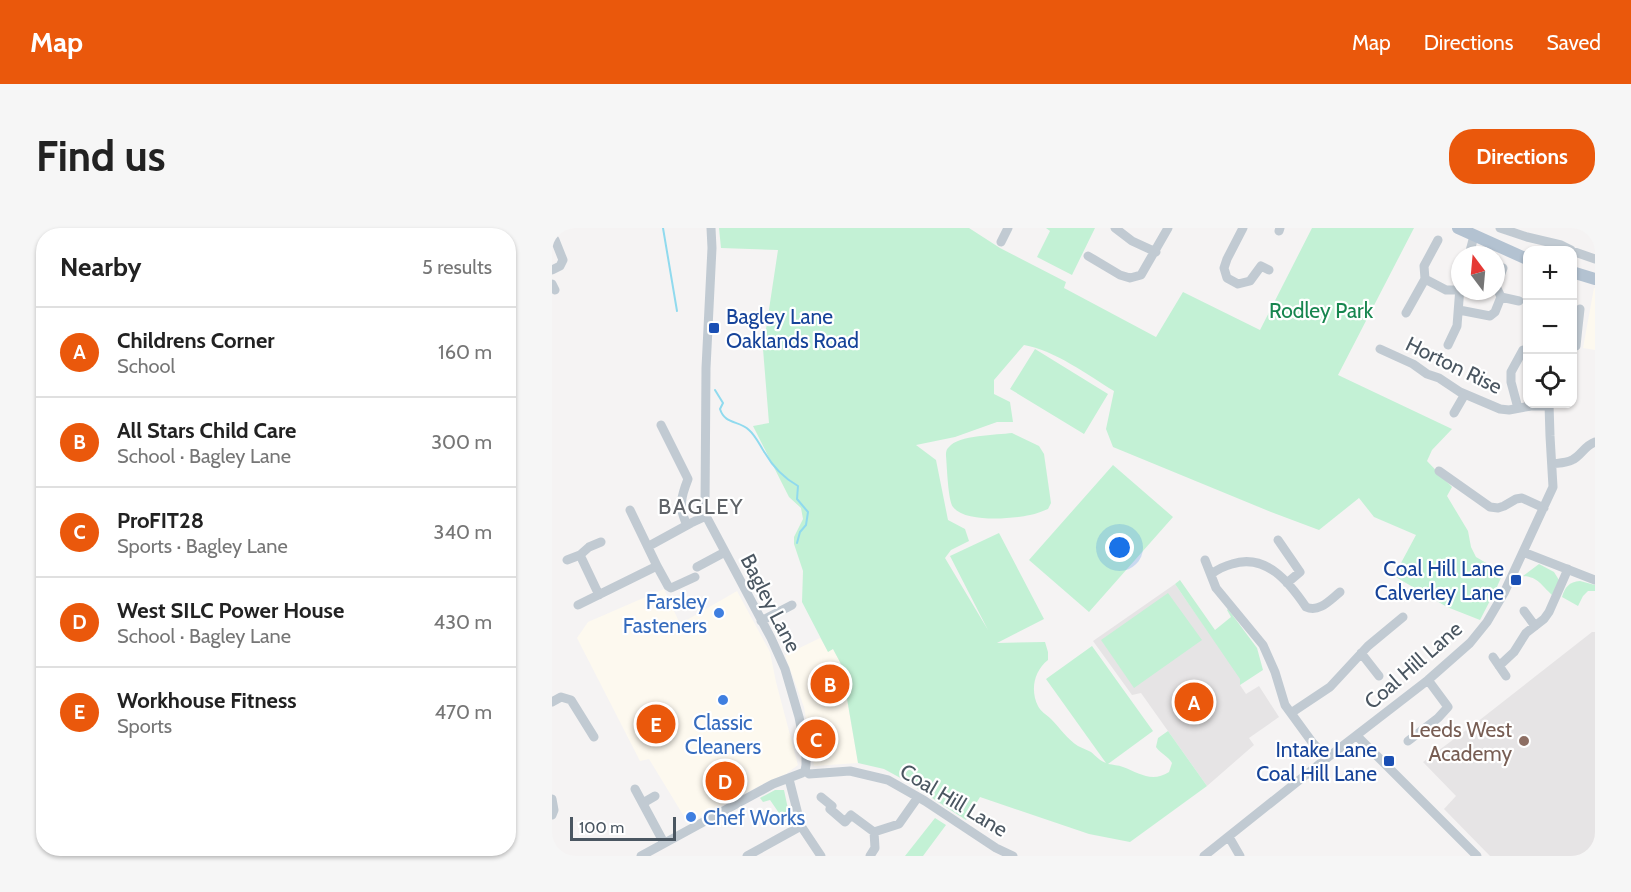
<!DOCTYPE html>
<meta charset="utf-8">
<style>
:root{--surface:#fff;--page:#f6f6f6;--text:#222;--muted:#767676;--line:#e0e0e0;--accent:#ea580c}
body{margin:0;font-family:Cabin,sans-serif;background:var(--page);color:var(--text)}
.controls{position:absolute;right:18px;top:18px;display:grid;overflow:hidden;border-radius:12px;box-shadow:0 2px 4px #0004}
.controls button{width:54px;height:54px;display:grid;place-items:center;padding:0;border:0;border-bottom:2px solid var(--line);background:var(--surface);color:var(--text);font:30px sans-serif}
.compass{position:absolute;left:899px;top:18px;width:54px;height:54px;border-radius:50%;background:var(--surface);box-shadow:0 2px 4px #0004;rotate:344deg}
.scale{position:absolute;left:18px;bottom:15px;width:106px;box-sizing:border-box;padding-left:6px;border:3px solid #4a5661;border-top:0;font-size:16px;line-height:21px;white-space:nowrap;color:#4a5661;-webkit-text-stroke:4px #fff;paint-order:stroke}
.you{position:absolute;left:568px;top:320px;width:21px;height:21px;margin:-15px;border:4px solid #fff;border-radius:50%;background:#1a73e8;box-shadow:0 0 0 9px #1a73e833}
.badge{display:grid;place-items:center;width:39px;height:39px;border-radius:50%;background:var(--accent);color:#fff;font-size:20px;font-weight:700}
.pin{position:absolute;translate:-50% -50%;border:3px solid #fff;box-shadow:0 2px 6px #0006}
.list{margin:0;padding:0;list-style:none}
h2{display:flex;justify-content:space-between;align-items:center;height:78px;margin:0;padding:0 24px;font-size:26px}
h2 small{font-size:20px;font-weight:400;color:var(--muted)}
.list li{display:grid;grid-template-columns:39px 1fr auto;gap:18px;align-items:center;box-sizing:border-box;height:90px;padding:0 24px;border-top:2px solid var(--line)}
.list b{display:block;font-size:22px;white-space:nowrap}
.list p{margin:0;font-size:20px;white-space:nowrap;color:var(--muted)}
.list em{font-size:20px;font-style:normal;color:var(--muted)}
.icon{flex:none;width:33px;height:33px;fill:none;stroke:currentColor;stroke-width:2;stroke-linecap:round;stroke-linejoin:round}
.map{position:relative;flex:none;width:1043px;height:628px;overflow:hidden;border-radius:24px}
header{display:flex;align-items:center;gap:36px;box-sizing:border-box;height:84px;padding:0 30px;background:var(--accent);color:#fff}
header strong{font-size:28px}
nav{display:flex;gap:33px;margin-inline-start:auto;font-size:21px}
.intro{display:flex;align-items:center;justify-content:space-between;box-sizing:border-box;height:144px;padding:0 36px}
h1{margin:0;font-size:42px}
.button{padding:15px 27px;border-radius:24px;background:var(--accent);color:#fff;font-size:21px;font-weight:700}
main{display:flex;gap:36px;padding:0 36px}
aside{flex:1;background:var(--surface);border-radius:24px;box-shadow:0 2px 4px #0004}
.map>svg:first-child{display:block}
.commercial{fill:#fdf9ef}
.education{fill:#e6e4e5}
.green{fill:#c3f1d5}
.lines{fill:none;stroke-linecap:round;stroke-linejoin:round}
.stream{stroke:#90daee;stroke-width:2}
.minor{stroke:#c1cad2;stroke-width:9}
.major{stroke:#b3c2d1;stroke-width:12}
.transit-dot{fill:#1a4fb4;stroke:#fff;stroke-width:2}
.shop-dot{fill:#3f7fe0;stroke:#fff;stroke-width:2}
.education-dot{fill:#8d6e63;stroke:#fff;stroke-width:2}
.labels{text-anchor:middle;dominant-baseline:central;stroke-width:4.5;stroke-linejoin:round;paint-order:stroke}
.park-label{font-size:21px;fill:#17864f;stroke:#fff}
.transit-label{font-size:21px;fill:#164399;stroke:#fff;text-anchor:end}
.street-label{font-size:21px;fill:#4a5661;stroke:#fff}
.shop-label{font-size:21px;fill:#366cbe;stroke:#fff;text-anchor:end}
.education-label{font-size:21px;fill:#785e54;stroke:#fff;text-anchor:end}
.neighbourhood-label{font-size:22px;letter-spacing:1.5px;fill:#5f6368;stroke:#fff}
</style>
<header>
<strong>Map</strong>
<nav><a>Map</a><a>Directions</a><a>Saved</a></nav>
</header>
<div class="intro"><h1>Find us</h1><a class="button">Directions</a></div>
<main>
<aside>
<h2>Nearby<small>5 results</small></h2>
<ul class="list">
<li><span class="badge">A</span><div><b>Childrens Corner</b><p>School</p></div><em>160 m</em></li>
<li><span class="badge">B</span><div><b>All Stars Child Care</b><p>School · Bagley Lane</p></div><em>300 m</em></li>
<li><span class="badge">C</span><div><b>ProFIT28</b><p>Sports · Bagley Lane</p></div><em>340 m</em></li>
<li><span class="badge">D</span><div><b>West SILC Power House</b><p>School · Bagley Lane</p></div><em>430 m</em></li>
<li><span class="badge">E</span><div><b>Workhouse Fitness</b><p>Sports</p></div><em>470 m</em></li>
</ul>
</aside>
<div class="map">
<svg width="1043" height="628" viewBox="0 0 1043 628">
<rect width="100%" height="100%" fill="#f5f3f3"/>
<path class="commercial" d="M1042,60h1v62l-12,-2z
M112,361l16,35 57,-33 33,61 6,30 22,83 -12,9 -19,8 -79,41 -39,-64 -9,2 -63,-123 11,-16z
M268,410l8,13 5,-2 18,34 -6,5 13,75 -44,3 -10,-59 -19,-52z"/>
<path class="education" d="M623,356l66,95 -1,6 6,9 13,-8 20,31 -30,21 5,7 -47,41 -66,-93 -9,2 -39,-54z
M1040,404h3v224h-105l-46,-47 12,-13 -33,-34 58,-43z"/>
<path class="green" d="M167,0h250l31,20 66,34 -2,6 92,49 27,-45 77,38 52,-102h102l-76,147 114,54 -20,21 -5,11 25,26 -5,9 21,35 3,16 5,10 27,16 -7,16 -16,31 -33,-13 -53,-31 22,-41 -42,-18 -15,-19 -40,32 -48,-18 -158,-65 -7,-18 8,-38c-26,-16 -60,-41 -90,-46l-30,35v14l16,8 3,20h-16l-42,15 -39,8 20,15 12,60 17,9 4,12 -18,9 -6,8 43,72 -38,-74 49,-23 45,86 -47,24 48,-1 3,10v8c-14,11 -18,30 -10,46 2,5 9,9 13,13 9,9 16,20 27,27 4,2 9,4 13,6 5,4 9,9 15,11l-60,-84 46,-33 61,85 -45,33c5,1 10,1 15,3 16,6 29,16 46,5l3,-9c-4,-7 -11,-9 -16,-16l2,-9 10,-7 39,55 -77,56 -41,-8 -109,-37 -14,23 -60,-39 -22,-12 -26,-6 -13,-76 6,-4 -18,-34 -5,3 -26,-50 1,-31 -9,-27v-7l9,-18 -2,-11 -12,-11 -36,-71 16,-3 -6,-74 15,-99 -57,-2z
M494,0h49l-23,47 -35,-18 13,-26z
M483,121l73,45 -24,40 -74,-45z
M460,205l27,13 5,8 7,49 -3,6c-6,2 -12,5 -18,6 -17,4 -65,8 -77,-8 -5,-7 -6,-40 -7,-51 0,-4 0,-6 3,-9 9,-12 48,-12 63,-14z
M561,237l60,52 -84,95 -60,-52z
M987,336l15,8 5,8 -7,15c-11,-10 -14,-18 -29,-19z
M628,352l35,50 16,-13 -4,-7 1,-1 29,39 6,22 -23,15v-6l-65,-95z
M1028,353l15,4v6h-7l-5,5 -5,10 -16,-9c3,-10 7,-15 18,-16z
M616,365l34,47 -68,48 -33,-48z
M223,562h9l4,19 6,13 -6,4 -18,-26 -7,2 -3,-4z
M383,590l11,7 -23,31h-18z"/>
<g class="lines">
<path class="stream" d="M111,0l14,83
M163,162l8,13 -3,6c5,16 19,11 29,21 7,6 11,16 16,23 8,14 19,25 33,33l-1,13 11,13 -2,13 -6,7 -3,11"/>
<path class="minor" d="M563,0l17,13 24,11
M691,0l-16,31 -3,9 3,10 11,6 12,-3 11,-15 8,4
M948,0l27,9 34,8 10,5
M727,3l1,-3
M449,14l7,-14
M1020,23l23,8
M917,27l5,-19
M536,28l32,19 10,3 11,-3 27,-47
M0,42l8,-4 3,-6 -8,-20
M873,51l21,11h13
M0,56l3,6
M949,69l18,4
M907,82l31,6 5,-4 6,-15 -5,-11 7,-18
M854,85l19,-34 -1,-13 14,-26
M1022,99h4l2,-18
M896,117l9,-19 3,-39
M1024,118l2,-19
M828,121l33,15 14,10 12,4 21,14 40,17 9,1 22,-4h18
M966,180l-7,-26v-10l12,-22
M902,185l11,-19
M109,197l27,54c-7,18 -10,28 -1,46
M1000,236c7,-1 14,-1 20,-4 9,-4 12,-14 23,-18
M887,243l51,36 8,1 6,-2 12,-7 6,-1 22,10
M726,312l22,32 -13,11
M97,318l42,-23 15,-7
M971,324l72,28
M28,327l19,40
M15,332l13,-5 9,-8 12,-5
M653,332l11,28 47,57 12,27 10,33 27,37 15,16
M105,338l11,20 3,2 24,-11
M145,339l28,-15
M659,346c6,-4 13,-8 21,-10 34,-11 57,18 74,43 13,6 24,-7 34,-15
M26,377l79,-39 -27,-56
M972,383l11,15
M209,393l31,-16
M809,425l18,23
M941,429l13,19
M947,438l15,-14 12,-19 18,-14 5,-7 19,-43
M0,474l9,-5 10,3 23,37
M739,485l39,-26 38,-41 35,-29
M805,508l120,120
M856,513l30,-23 10,-11 -20,-27
M253,543l4,3 41,-3 38,9 37,21 71,47 17,8
M237,551l12,47 20,30
M83,561l29,54
M269,569l11,9 -2,3 15,13 6,-7 23,17 25,-8 19,-27
M0,571l2,11 -2,5
M91,575l12,-7
M677,609l11,19
M89,628l132,-72 29,-11 3,-2 1,-6v-13l-7,-35 -14,-48 -14,-31 -65,-122 -1,-10 1,-138 6,-120 -1,-20
M195,628l54,-30
M318,628l5,-8 -1,-16
M652,628l123,-98 101,-78 42,-37 17,-21 17,-29 49,-106 -3,-51 -1,-32"/>
<path class="major" d="M906,0l69,31
M1020,44l23,7"/>
</g>
<g class="transit-dot">
<rect x="156" y="94" width="12" height="12" rx="3"/>
<rect x="958" y="346" width="12" height="12" rx="3"/>
<rect x="831" y="527" width="12" height="12" rx="3"/>
</g>
<g class="shop-dot">
<circle cx="167" cy="385" r="6"/>
<circle cx="171" cy="472" r="6"/>
<circle cx="139" cy="589" r="6"/>
</g>
<circle class="education-dot" cx="972" cy="513" r="6"/>
<g class="labels">
<g class="park-label">
<text x="769" y="82">Rodley Park</text>
</g>
<g class="transit-label">
<text x="174" y="88" text-anchor="start">Bagley Lane<tspan x="174" dy="24">Oaklands Road</tspan></text>
<text x="952" y="340">Coal Hill Lane<tspan x="952" dy="24">Calverley Lane</tspan></text>
<text x="825" y="521">Intake Lane<tspan x="825" dy="24">Coal Hill Lane</tspan></text>
</g>
<g class="street-label">
<text transform="translate(902 137) rotate(26)">Horton Rise</text>
<text transform="translate(219 375) rotate(63)">Bagley Lane</text>
<text transform="translate(861 437) rotate(-41)">Coal Hill Lane</text>
<text transform="translate(402 572) rotate(31)">Coal Hill Lane</text>
</g>
<g class="shop-label">
<text x="155" y="373">Farsley<tspan x="155" dy="24">Fasteners</tspan></text>
<text x="171" y="494" text-anchor="middle">Classic<tspan x="171" dy="24">Cleaners</tspan></text>
<text x="151" y="589" text-anchor="start">Chef Works</text>
</g>
<g class="education-label">
<text x="960" y="501">Leeds West<tspan x="960" dy="24">Academy</tspan></text>
</g>
<g class="neighbourhood-label">
<text x="149" y="278">BAGLEY</text>
</g>
</g>
</svg>
<div class="controls">
<button>+</button>
<button>−</button>
<button><svg class="icon" aria-label="locate" viewBox="0 0 24 24"><circle cx="12" cy="12" r="6"/><path d="M12 2v4M12 18v4M2 12h4M18 12h4"/></svg></button>
</div>
<svg class="compass" viewBox="-18 -18 36 36"><path d="M0-13l5 13h-10z" fill="#e53935"/><path d="M0 13l5-13h-10z" fill="#767676"/></svg>
<div class="scale">100 m</div>
<div class="you"></div>
<div class="pin badge" style="left:642px;top:474px">A</div>
<div class="pin badge" style="left:278px;top:456px">B</div>
<div class="pin badge" style="left:264px;top:511px">C</div>
<div class="pin badge" style="left:173px;top:553px">D</div>
<div class="pin badge" style="left:104px;top:496px">E</div>
</div>
</main>
